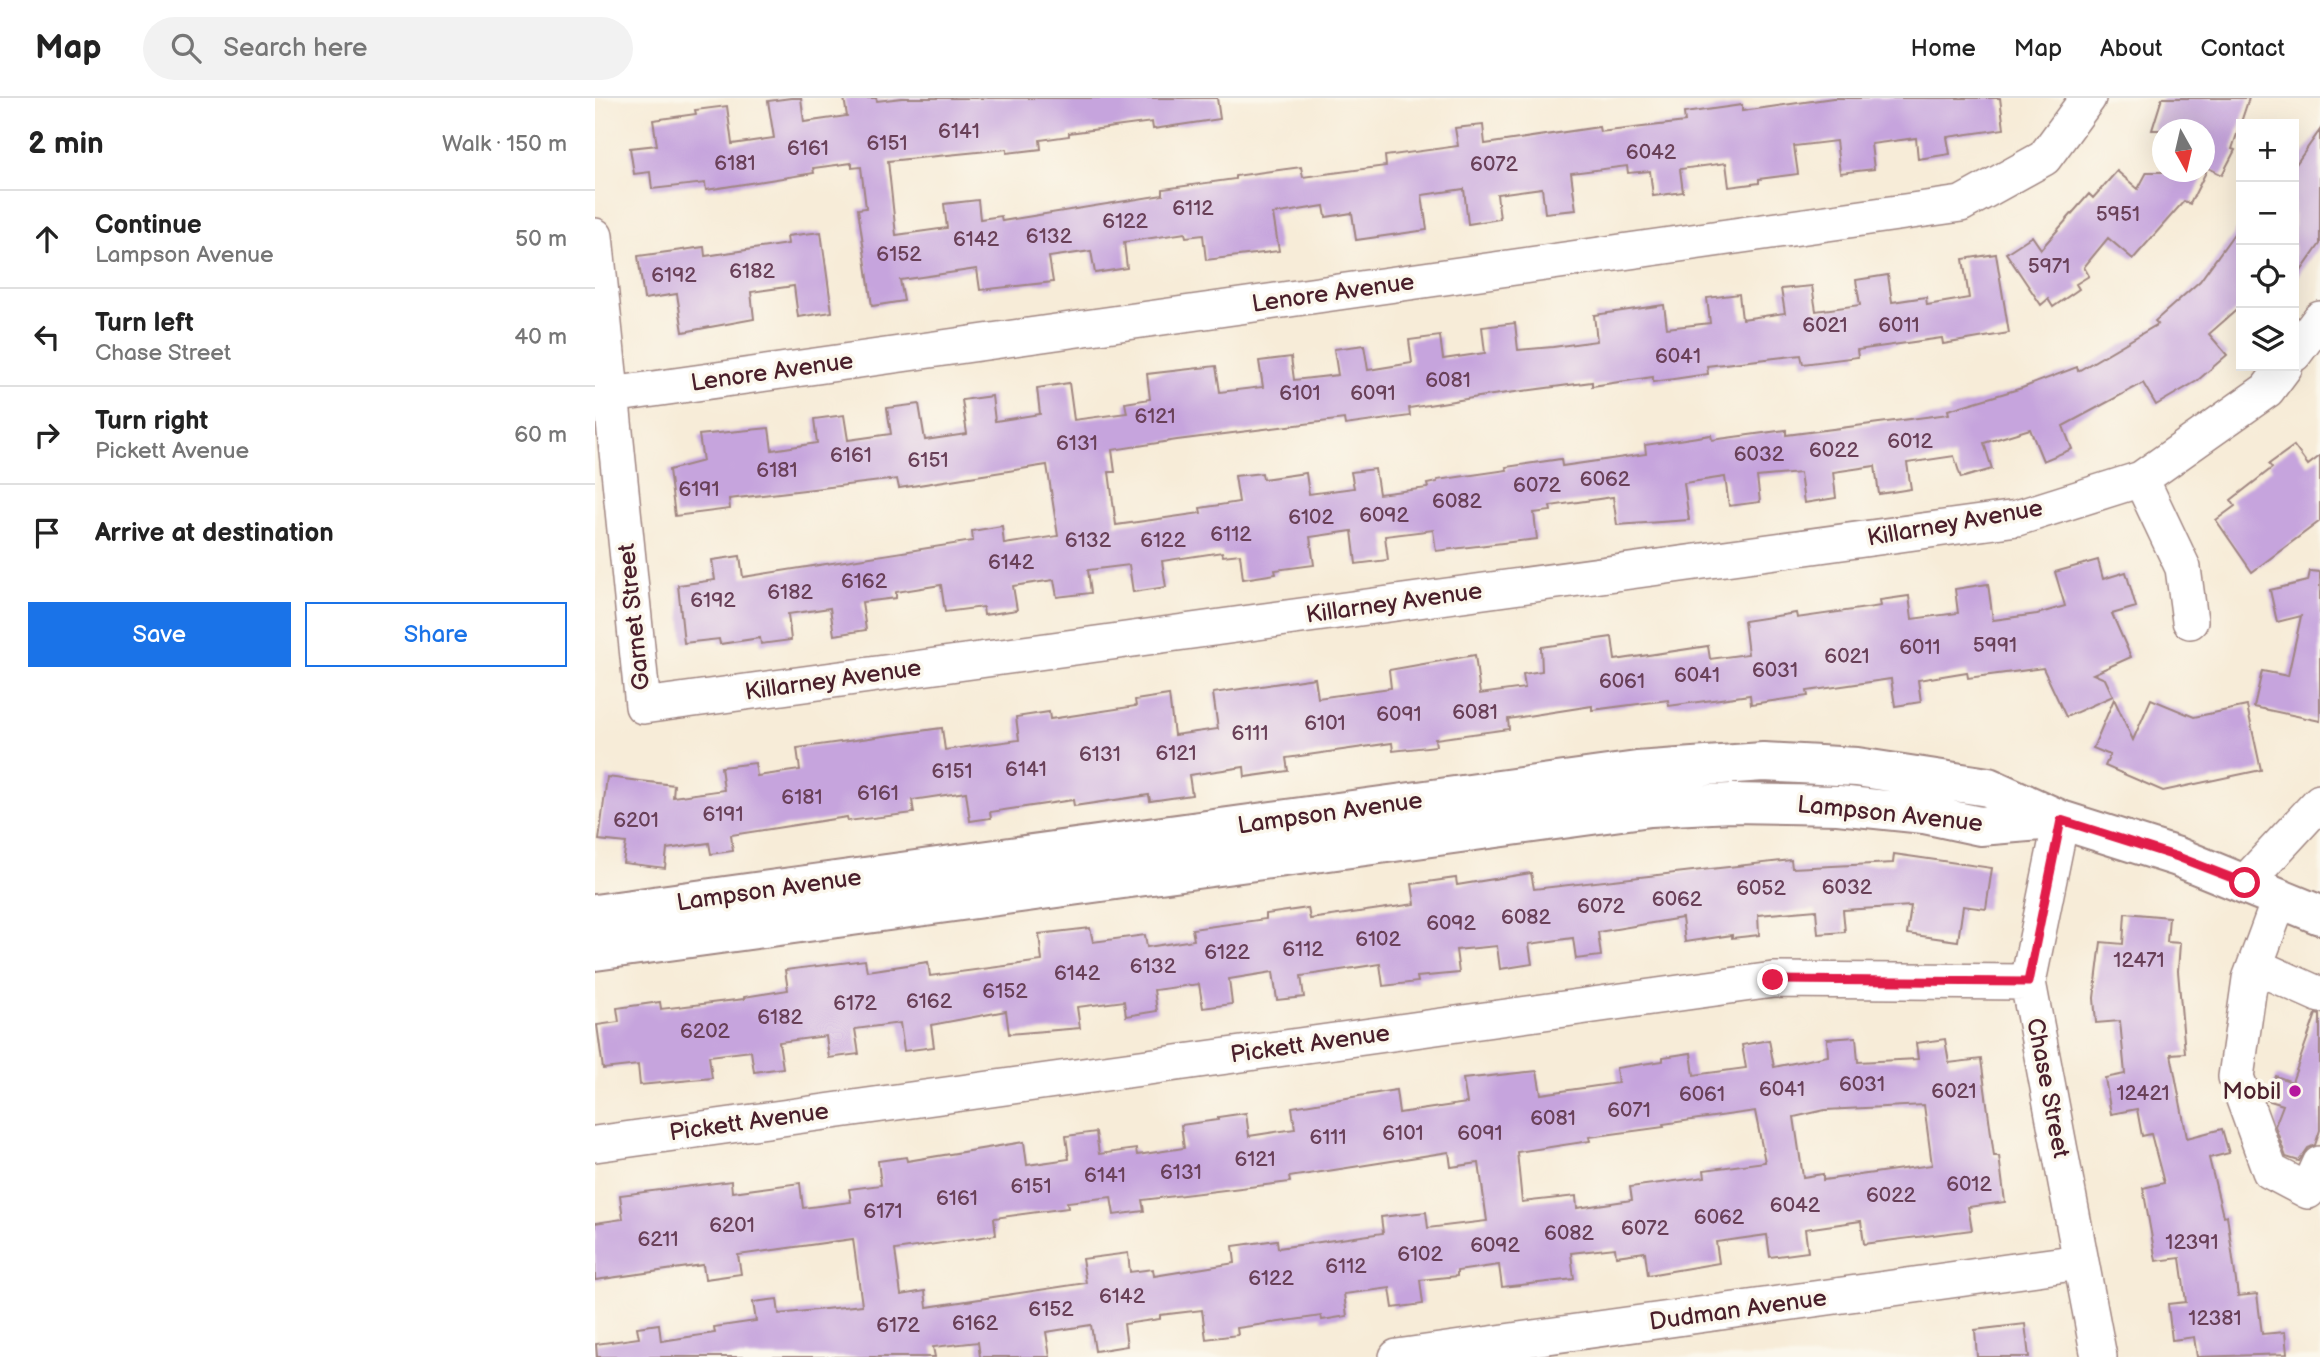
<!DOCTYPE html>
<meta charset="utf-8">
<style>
:root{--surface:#fff;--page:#f2f2f2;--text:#222;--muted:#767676;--line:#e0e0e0;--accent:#1a73e8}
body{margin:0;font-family:"Balsamiq Sans",sans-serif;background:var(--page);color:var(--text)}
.controls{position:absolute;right:21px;top:21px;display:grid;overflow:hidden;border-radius:0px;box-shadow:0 7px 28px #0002}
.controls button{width:63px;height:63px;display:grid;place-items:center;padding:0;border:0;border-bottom:2px solid var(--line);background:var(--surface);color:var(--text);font:35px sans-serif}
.compass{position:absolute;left:1557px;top:21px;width:63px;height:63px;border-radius:50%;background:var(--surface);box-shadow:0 7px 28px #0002;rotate:172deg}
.stop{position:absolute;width:21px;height:21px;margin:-16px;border:5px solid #e11d48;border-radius:50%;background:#fff}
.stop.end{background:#e11d48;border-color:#fff;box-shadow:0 2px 7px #0008}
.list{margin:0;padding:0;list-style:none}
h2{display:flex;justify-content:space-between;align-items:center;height:91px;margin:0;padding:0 28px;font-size:30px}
h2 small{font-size:23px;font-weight:400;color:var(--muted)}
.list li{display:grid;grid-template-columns:46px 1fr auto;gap:21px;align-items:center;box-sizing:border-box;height:98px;padding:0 28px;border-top:2px solid var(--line)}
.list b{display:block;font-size:26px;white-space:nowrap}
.list p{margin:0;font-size:23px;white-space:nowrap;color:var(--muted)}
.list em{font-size:23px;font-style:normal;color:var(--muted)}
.actions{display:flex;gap:14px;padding:21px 28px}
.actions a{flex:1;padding:16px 0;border:2px solid var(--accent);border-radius:0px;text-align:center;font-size:24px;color:var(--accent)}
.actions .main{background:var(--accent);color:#fff}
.icon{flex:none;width:38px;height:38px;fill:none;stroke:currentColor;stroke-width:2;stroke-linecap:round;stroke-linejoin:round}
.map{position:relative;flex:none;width:1725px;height:1259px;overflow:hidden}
header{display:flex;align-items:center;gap:42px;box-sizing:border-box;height:98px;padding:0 35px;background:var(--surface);border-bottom:2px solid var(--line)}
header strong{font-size:33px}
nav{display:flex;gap:38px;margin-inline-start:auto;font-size:24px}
.search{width:490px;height:63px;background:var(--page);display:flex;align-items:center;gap:18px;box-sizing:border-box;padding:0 24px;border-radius:38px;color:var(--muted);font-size:26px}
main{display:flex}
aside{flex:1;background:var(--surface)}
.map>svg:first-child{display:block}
.building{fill:#c6a4dd;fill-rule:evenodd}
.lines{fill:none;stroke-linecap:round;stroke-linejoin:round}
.minor-casing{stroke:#a08682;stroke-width:38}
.major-casing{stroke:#a08682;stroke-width:42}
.minor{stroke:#fff;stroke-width:35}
.major{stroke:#fff;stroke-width:38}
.route{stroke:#e11d48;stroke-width:9}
.poi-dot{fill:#b5179e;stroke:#fbf7ec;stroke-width:2.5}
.labels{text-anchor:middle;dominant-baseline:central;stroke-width:7;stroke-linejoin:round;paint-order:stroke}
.number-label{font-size:21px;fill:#694058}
.street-label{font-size:24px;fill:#4a1f2b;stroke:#fbf7ec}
.poi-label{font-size:24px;fill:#4a1f2b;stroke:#fbf7ec;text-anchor:end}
</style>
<header>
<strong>Map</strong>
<div class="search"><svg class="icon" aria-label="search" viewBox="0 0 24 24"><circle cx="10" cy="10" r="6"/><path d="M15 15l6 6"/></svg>Search here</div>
<nav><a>Home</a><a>Map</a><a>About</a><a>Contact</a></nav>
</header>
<main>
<aside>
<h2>2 min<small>Walk · 150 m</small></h2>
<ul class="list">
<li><svg class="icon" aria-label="ahead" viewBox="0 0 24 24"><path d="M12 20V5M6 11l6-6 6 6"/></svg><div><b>Continue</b><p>Lampson Avenue</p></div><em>50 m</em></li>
<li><svg class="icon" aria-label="left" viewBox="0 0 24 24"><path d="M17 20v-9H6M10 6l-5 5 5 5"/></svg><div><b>Turn left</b><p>Chase Street</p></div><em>40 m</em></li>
<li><svg class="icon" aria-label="right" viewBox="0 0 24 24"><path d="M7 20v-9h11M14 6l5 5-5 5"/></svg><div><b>Turn right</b><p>Pickett Avenue</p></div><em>60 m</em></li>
<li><svg class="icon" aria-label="arrive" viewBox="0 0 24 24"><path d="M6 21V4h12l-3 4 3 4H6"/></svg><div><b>Arrive at destination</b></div></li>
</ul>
<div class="actions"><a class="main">Save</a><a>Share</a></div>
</aside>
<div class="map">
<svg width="1725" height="1259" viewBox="0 0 1725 1259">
<rect width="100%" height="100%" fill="#fbf7ec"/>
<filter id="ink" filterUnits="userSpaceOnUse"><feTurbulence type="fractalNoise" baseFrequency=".0143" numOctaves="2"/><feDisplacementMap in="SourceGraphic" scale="14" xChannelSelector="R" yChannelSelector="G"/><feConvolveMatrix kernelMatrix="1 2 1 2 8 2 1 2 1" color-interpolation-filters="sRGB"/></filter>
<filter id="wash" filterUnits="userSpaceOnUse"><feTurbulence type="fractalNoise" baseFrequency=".00686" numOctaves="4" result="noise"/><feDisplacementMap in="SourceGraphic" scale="28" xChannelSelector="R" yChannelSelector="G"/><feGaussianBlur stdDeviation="1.57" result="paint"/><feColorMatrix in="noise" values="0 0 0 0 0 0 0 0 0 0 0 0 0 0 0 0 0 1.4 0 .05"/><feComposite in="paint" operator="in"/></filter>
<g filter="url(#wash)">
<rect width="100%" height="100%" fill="#f7ecd8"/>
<g id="blocks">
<path class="building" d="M196,0h10l3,24 43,-6 -3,-18h32l1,3 25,-3h315l3,21 -67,10 -1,-7 -83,11v3l-29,4 1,9 -34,4v-4l-119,12 8,74 51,-7 -3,-24 34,-4 2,19 21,-3 1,5 161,-26v-6l72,-10v-3l66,-9 2,10 83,-11 -1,-10 73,-10 -3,-18 28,-3 2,19 114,-17 1,5 85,-10 -1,-9 58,-8v6l91,-13h167l4,31 -57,8 3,17 -32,5 -2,-21 -45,6 3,25 -34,4 -4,-32 -42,5 4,28 -39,5v4l-30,4 -3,-24 -46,6 3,23 -30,4 -3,-25 -22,2 -1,-7 -56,7 5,37 -31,3 -3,-25 -45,6 3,25 -32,5 -4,-35 -42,6 5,35 -71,10 -4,-27 -26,4 -2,-11 -51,8 6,37 -73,9 -3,-25 -17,2 -1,-4 -61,9 3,26 -32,5 -4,-22 -42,6 4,25 -73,8 -3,-21 -77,11 4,21 -32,5 -14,-97 8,-1 -5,-41 -9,1v-5l-39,5 1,5 -108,17 -1,-7 -53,6 -2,-17 -16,2 -4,-26 27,-3 -4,-25 43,-6 -1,-4 32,-4 5,38 42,-6 -6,-37z
M1567,0h87l-17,51 3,1 -13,25 -18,-9v-36h-52z
M1725,32v114l-26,37v-114z
M1522,73l21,18 9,-17h59l-16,32 -6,-3 -51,58 -25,-21 -24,29 5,9 -13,8 3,5 -26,18 -5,-8 -7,6 -35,-52 26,-17 9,13 48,-55 4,4z
M1646,126v82l-32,28 18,21 -30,26 -41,24 -13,-22 -80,43 9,23 -29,12 -13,-32 -46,14 8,26 -31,9 -7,-22 -47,7 4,26 -32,5 -4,-28 -42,6 3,26 -32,5 -4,-30 -43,4 3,25 -31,4 -4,-29 -41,6 5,37 -72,5 -4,-28 -63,9 1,5 -17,2 3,26 -101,12 -3,-21 -48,6 3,24 -32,4 -4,-33 -42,6 4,28 -39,5 1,4 -33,5 -3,-25 -17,2 -1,-4 -60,9 4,26 -33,5 -4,-27 -41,5 3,23 -34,4 -3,-17 -41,6 4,24 -33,5 -1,-8 -38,5 -4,-27 -45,7v6l-34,4 4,28 -32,5 -4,-27 -42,6 3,26 -30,4 -1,-6 -40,6 -1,-5 -35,4 -6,-58 37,-5 -3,-20 28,-4 3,21 230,-36 -1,-10 30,-5 2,18 54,-8 -11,-71 -148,23 -2,-9 -168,20 1,10 -55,7 -6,-46 34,-9 -4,-26 70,-7 3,22 45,-7 -3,-24 30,-4 4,25 43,-6 -4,-26 32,-4 6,36 42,-6 -5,-34 30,-4 3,25 45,-7 -3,-26 32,-5 5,37 53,-7 -2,-10 25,-4 -3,-25 69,-8 4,26 43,-5 -4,-26 32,-4 3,23 44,-5 -4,-26 30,-4 4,25 44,-7 -3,-23 31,-4 3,23 42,-6 -3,-26 33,-4 3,27 35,-3 44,-6 -3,-26 70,-10 3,23 43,-5 -3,-25 32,-4 3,25 43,-6 -4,-24 31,-3 4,25 44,-6 -4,-25 32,-5 4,27 34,-5 1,8 42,-7 -6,-39 33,-5 13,79 -66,11 -1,-6 -85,12 1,7 -55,7 -2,-9 -94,11 1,8 -55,8v-5l-61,9v-4l-107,14 -76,12 1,8 -65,9 -1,-6 -167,21 -65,10 3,22h-6l7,53 85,-12 -1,-5 39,-6 -4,-26 27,-3 1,6 43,-6 3,21 45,-6 -3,-16 24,-3 4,25 49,-6 -1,-4 10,-2v-2l70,-10 -1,-3 55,-8 1,7 84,-12 -1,-9 66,-10 1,5 74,-10v5l163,-21 -1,-4 74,-22 55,-21 1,4 80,-47 -3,-3 45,-40z
M226,134l11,80 -34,5 -4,-31 -43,6 3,27 -71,13 -6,-38 -33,5 -6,-43 66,-9 1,9 83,-12 -1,-8z
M1699,348l14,19 12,-9v65l-68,51 -36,-52 19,-14 -4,-6 41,-32 -3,-4z
M1503,462l5,19 23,-7 10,35 -24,7 19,43 -38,17 12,5 8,17 -47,21 -23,-49 -75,10 -1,-6 -49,8 3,22 -26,4 -4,-27 -84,12 1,5 -57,8 -1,-9 -81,11 -1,-6 -76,10v-4l-84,13 1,10 -74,10 1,7 -43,5 -1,-8 -106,15 2,13 -43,6 -1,-10 -55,8 3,20 -42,6 -1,-6 -75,11 -1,-6 -83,12 1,6 -21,3 -4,-29 -54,8 2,13 -66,8 -1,-4 -116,18 2,16 -22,3 -2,-11 -42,6 -2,19 -42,-5 3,-20 -27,-3 8,-63 67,8 -1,12 51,-7 -3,-23 34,-4 2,13 43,-6 -3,-22 145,-20 3,22 74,-10 -3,-23 33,-5 1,7 86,-13 -1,-6 34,-5 5,40 44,-6 -5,-36 102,-15 3,20 73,-10 -2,-18 86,-15 5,39 45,-6 -2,-14 19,-3 -1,-24 71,-10 3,23 93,-14 2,13 38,-5 -4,-33 52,-8 1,5 84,-12 -1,-6 29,-4 3,23 46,-6 -3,-24 33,-5 5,36 44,-6 28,-8 -10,-34z
M1715,473l10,1v149l-66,-14 8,-36 26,5 13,-60 -24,6 -7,-32 38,-9z
M1519,601l19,41 18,-41 43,18 53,-11 14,64 -98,21 -58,-25 5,-11 -17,-7z
M1299,756l98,14 -6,41 -23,-3 -5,35 -51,-7 4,-28 -68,4 2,22 -27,2 -2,-24 -58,5 1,20 -27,3v-3l-47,7 -3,-24 -84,14 3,24 -25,3 -3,-21 -44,6 3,20 -32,5 -3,-23 -41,4 3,23 -42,4 1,5 -35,4 -3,-22 -79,12 3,21 -27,3 -4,-28 -44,7 3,25 -29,4 -4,-24 -45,6 3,21 -31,5 -2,-15 -47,6 3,21 -71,6 -3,-23 -75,14 3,22 -30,4 -4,-28 -45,6 4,25 -30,4 -3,-22 -47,6 4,26 -29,4 -3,-21 -42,5 3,22 -72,7 -2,-20 -35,4 -6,-44 22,-3 -2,-14 43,-6 1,7 83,-10v-2l44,-7 -3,-20 80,-10 2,11 61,-9 2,14 112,-15 -3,-27 51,-6 3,14 52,-7 2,12 47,-7 -2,-11 74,-10v-5l42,-6 2,11 105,-15 -3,-20 44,-6 1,7 74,-12 3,16 257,-29 1,8 101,-5z
M1530,815l44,4 -2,25 13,1 -2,28 7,82 -14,1 16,84 35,-9 7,24 -20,5 14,58 4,-1 11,81 19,-2 5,40 23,-2 2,22 -90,3 -3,-20 -22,3 -4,-36 18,-2 -6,-44 -24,3 -13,-73 21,-5 -13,-49 -9,2 -5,-27 -26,5 -6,-36 20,-4 -5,-53 -24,2 -2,-25 7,-56 22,2z
M1721,916l4,1v115l-5,15 -7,3 -9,13 -13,-4 -11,-31 8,-21 -16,-5 9,-24 16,6z
M1261,939l2,25 60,-3 -2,-16 29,-4 4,24 32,-4 13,97h5l6,46 -37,5 4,23 -108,14 -3,-23 -56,8 3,23 -38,5 -3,-22 -51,7 3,21 -71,12 -3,-23 -29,4 -1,-8 -44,5 3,26 -72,8 -3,-22 -42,6v5l-37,4 3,24 -30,4 -3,-20 -46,6 3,22 -25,4 -1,-4 -84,12 1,7 -32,4 -4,-29 -42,5v4l-36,5 3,22 -32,5 -4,-26 -45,7 4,25h-70l-2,-15 -45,5 2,10h-338l-1,-13 43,-6 -2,-11 22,-3 2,17 54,-8 -1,-6 42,-6 -3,-19 24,-3 2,15 83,-9 -9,-66 -115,16 3,19 -36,5 -2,-14 -108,15v-57l28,-4 -3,-24 111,-14 1,11 68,-9 3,25 48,-6 -2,-13 32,-4 -3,-24 28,-4 1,4 117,-19 3,23 42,-6 -3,-23 30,-4 3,22 37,-5 1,6 47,-7 -3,-23 37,-5v-3l28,-4 3,23 46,-7 -3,-22 73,-12 31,-5 3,23 68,-10 -4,-24 74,-8 4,23 77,-11 -2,-15 47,-7v-4l28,-4 3,22 52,-7 -4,-23 27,-5 5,27 54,-11 -1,-17zM1329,1007l8,60 -109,15v-6l-20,3 -9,-60 31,-7zM1160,1013l10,51 -61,8 1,7 -75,10 2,13 -55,8 -1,-12 -54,6 -5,-50 73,-11 -1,-4 75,-10 -1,-3zM854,1054l2,15 28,-4 8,58 -59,7 -2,-16 -45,5 2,16 -105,15 -1,-8 -44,6 2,17 -81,13 -1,-7 -23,3 -2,-19 -46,6 4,24 -159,24 -2,-16 -24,4 -6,-45 101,-15 -2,-17 74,-10 -1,-6 44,-5 3,18 30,-4 -2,-11 148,-18 -1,-5z
M1430,1226l4,33h-52l-2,-27z"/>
</g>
</g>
<g filter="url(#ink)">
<use href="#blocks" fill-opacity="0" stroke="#a08682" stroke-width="2"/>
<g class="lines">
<g class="minor-casing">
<path id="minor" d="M0,138l48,470 1374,-188 124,-39 126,-89 18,-24
M1699,256l26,-35
M16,297l1350,-191 83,-46 44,-60
M1546,381l42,89 7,53
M1466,722l-33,162 71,375
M1650,785l75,-81
M1685,800l-30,81 -14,98 34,94 38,20 12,-27
M1660,868l65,29
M0,1046l1178,-164 255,2
M802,1259l683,-95"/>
</g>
<g class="major-casing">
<path id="major" d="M0,816l1042,-143 126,-9 94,5 131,20 73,33 117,37 142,58
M0,853l1055,-144 82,-4 106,2 86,9 56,12 75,-6"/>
</g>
<use href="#minor" class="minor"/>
<use href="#major" class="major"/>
</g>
</g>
<g class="lines" filter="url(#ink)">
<path class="route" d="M1178,882l255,2 33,-162 117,37 67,26"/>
</g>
<circle class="poi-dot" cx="1700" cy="993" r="7"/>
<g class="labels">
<g class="number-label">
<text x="364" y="33">6141</text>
<text x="292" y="45">6151</text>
<text x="213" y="50">6161</text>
<text x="1056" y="54">6042</text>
<text x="140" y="65">6181</text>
<text x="899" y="66">6072</text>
<text x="598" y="110">6112</text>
<text x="1523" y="116">5951</text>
<text x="530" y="123">6122</text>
<text x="454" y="138">6132</text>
<text x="381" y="141">6142</text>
<text x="304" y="156">6152</text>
<text x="1454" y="168">5971</text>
<text x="157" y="173">6182</text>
<text x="79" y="177">6192</text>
<text x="1230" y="227">6021</text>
<text x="1304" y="227">6011</text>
<text x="1083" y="258">6041</text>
<text x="853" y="282">6081</text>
<text x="705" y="295">6101</text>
<text x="778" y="295">6091</text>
<text x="560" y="318">6121</text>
<text x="1315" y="343">6012</text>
<text x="482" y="345">6131</text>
<text x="1239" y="352">6022</text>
<text x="1164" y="356">6032</text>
<text x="256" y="357">6161</text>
<text x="333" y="362">6151</text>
<text x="182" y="372">6181</text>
<text x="1010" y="381">6062</text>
<text x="942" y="387">6072</text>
<text x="104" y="391">6191</text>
<text x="862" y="403">6082</text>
<text x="789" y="417">6092</text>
<text x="716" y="419">6102</text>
<text x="636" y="436">6112</text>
<text x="493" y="442">6132</text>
<text x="568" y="442">6122</text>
<text x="416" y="464">6142</text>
<text x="269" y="483">6162</text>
<text x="195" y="494">6182</text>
<text x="118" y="502">6192</text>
<text x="1400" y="547">5991</text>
<text x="1325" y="549">6011</text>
<text x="1252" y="558">6021</text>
<text x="1180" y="572">6031</text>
<text x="1102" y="577">6041</text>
<text x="1027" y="583">6061</text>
<text x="880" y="614">6081</text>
<text x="804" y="616">6091</text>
<text x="730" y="625">6101</text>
<text x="655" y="635">6111</text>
<text x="581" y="655">6121</text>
<text x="505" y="656">6131</text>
<text x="431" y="671">6141</text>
<text x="357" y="673">6151</text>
<text x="283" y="695">6161</text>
<text x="207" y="699">6181</text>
<text x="128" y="716">6191</text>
<text x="41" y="722">6201</text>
<text x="1252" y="789">6032</text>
<text x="1166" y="790">6052</text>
<text x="1082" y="801">6062</text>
<text x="1006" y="808">6072</text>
<text x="931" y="819">6082</text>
<text x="856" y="825">6092</text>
<text x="783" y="841">6102</text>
<text x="708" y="851">6112</text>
<text x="632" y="854">6122</text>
<text x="1544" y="862">12471</text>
<text x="558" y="868">6132</text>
<text x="482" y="875">6142</text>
<text x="410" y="893">6152</text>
<text x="334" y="903">6162</text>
<text x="260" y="905">6172</text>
<text x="185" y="919">6182</text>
<text x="110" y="933">6202</text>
<text x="1267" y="986">6031</text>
<text x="1187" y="991">6041</text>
<text x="1359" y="993">6021</text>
<text x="1548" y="995">12421</text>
<text x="1107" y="996">6061</text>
<text x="1034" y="1012">6071</text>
<text x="958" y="1020">6081</text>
<text x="808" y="1035">6101</text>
<text x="885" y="1035">6091</text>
<text x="733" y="1039">6111</text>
<text x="660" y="1061">6121</text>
<text x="586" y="1074">6131</text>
<text x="510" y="1077">6141</text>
<text x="1374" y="1086">6012</text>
<text x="436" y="1088">6151</text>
<text x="1296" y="1097">6022</text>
<text x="362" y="1100">6161</text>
<text x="1200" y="1107">6042</text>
<text x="288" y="1113">6171</text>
<text x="1124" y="1119">6062</text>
<text x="137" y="1127">6201</text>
<text x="1050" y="1130">6072</text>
<text x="974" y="1135">6082</text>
<text x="63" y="1141">6211</text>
<text x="1597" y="1144">12391</text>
<text x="900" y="1147">6092</text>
<text x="825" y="1156">6102</text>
<text x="751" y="1168">6112</text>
<text x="676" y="1180">6122</text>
<text x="527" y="1198">6142</text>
<text x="456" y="1211">6152</text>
<text x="1620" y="1220">12381</text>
<text x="380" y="1225">6162</text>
<text x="303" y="1227">6172</text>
</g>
<g class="street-label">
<text transform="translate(738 195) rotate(-8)">Lenore Avenue</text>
<text transform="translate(177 274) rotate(-8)">Lenore Avenue</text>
<text transform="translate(1360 425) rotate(-10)">Killarney Avenue</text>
<text transform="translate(799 505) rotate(-8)">Killarney Avenue</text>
<text transform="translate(39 519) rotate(-96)">Garnet Street</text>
<text transform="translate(238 582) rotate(-8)">Killarney Avenue</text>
<text transform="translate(735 715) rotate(-8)">Lampson Avenue</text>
<text transform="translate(1295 716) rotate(6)">Lampson Avenue</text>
<text transform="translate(174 792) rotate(-8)">Lampson Avenue</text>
<text transform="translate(715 946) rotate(-8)">Pickett Avenue</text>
<text transform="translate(1453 990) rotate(79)">Chase Street</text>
<text transform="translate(154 1024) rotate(-8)">Pickett Avenue</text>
<text transform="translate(1143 1212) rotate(-8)">Dudman Avenue</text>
</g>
<g class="poi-label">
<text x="1686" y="993">Mobil</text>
</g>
</g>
</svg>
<div class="controls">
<button>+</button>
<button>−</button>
<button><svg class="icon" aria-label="locate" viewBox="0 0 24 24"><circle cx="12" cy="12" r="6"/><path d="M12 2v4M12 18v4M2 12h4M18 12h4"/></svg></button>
<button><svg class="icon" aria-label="layers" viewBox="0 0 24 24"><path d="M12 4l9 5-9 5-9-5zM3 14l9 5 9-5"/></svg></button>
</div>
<svg class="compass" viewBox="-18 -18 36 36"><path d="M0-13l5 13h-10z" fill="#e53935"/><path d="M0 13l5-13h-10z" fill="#767676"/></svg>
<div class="stop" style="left:1650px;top:785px"></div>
<div class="stop end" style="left:1178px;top:882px"></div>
</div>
</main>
